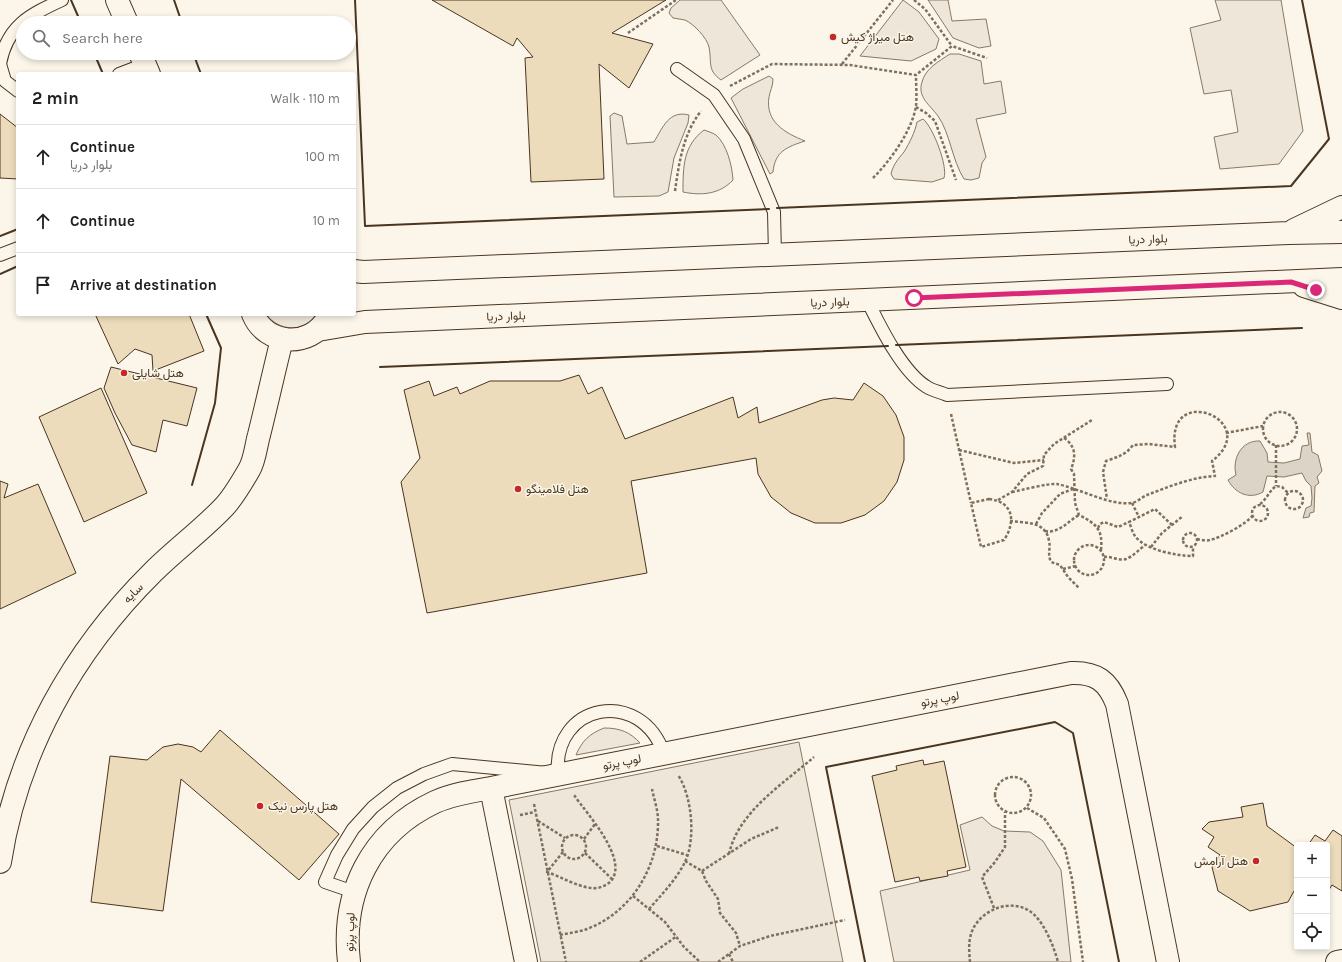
<!DOCTYPE html>
<meta charset="utf-8">
<style>
:root{--surface:#fff;--page:#f6f6f6;--text:#202124;--muted:#757577;--line:#e0e0e0}
body{margin:0;font-family:Karla,Vazirmatn,sans-serif;background:var(--page);color:var(--text)}
.controls{position:absolute;right:12px;bottom:12px;display:grid;overflow:hidden;border-radius:4px;box-shadow:0 2px 6px #0003}
.controls button{width:36px;height:36px;display:grid;place-items:center;padding:0;border:0;border-bottom:1px solid var(--line);background:var(--surface);color:var(--text);font:20px sans-serif}
.stop{position:absolute;width:12px;height:12px;margin:-9px;border:3px solid #db2777;border-radius:50%;background:#fff}
.stop.end{background:#db2777;border-color:#fff;box-shadow:0 1px 4px #0008}
.list{margin:0;padding:0;list-style:none}
h2{display:flex;justify-content:space-between;align-items:center;height:52px;margin:0;padding:0 16px;font-size:17px}
h2 small{font-size:13px;font-weight:400;color:var(--muted)}
.list li{display:grid;grid-template-columns:26px 1fr auto;gap:12px;align-items:center;box-sizing:border-box;height:64px;padding:0 16px;border-top:1px solid var(--line)}
.list b{display:block;font-size:15px;white-space:nowrap}
.list p{margin:0;font-size:13px;white-space:nowrap;color:var(--muted)}
.list em{font-size:13px;font-style:normal;color:var(--muted)}
.icon{flex:none;width:22px;height:22px;fill:none;stroke:currentColor;stroke-width:2;stroke-linecap:round;stroke-linejoin:round}
.map{position:relative;flex:none;width:1342px;height:962px;overflow:hidden}
.search{position:absolute;background:var(--surface);box-shadow:0 2px 6px #0003;left:16px;top:16px;width:340px;height:44px;display:flex;align-items:center;gap:10px;box-sizing:border-box;padding:0 14px;border-radius:22px;color:var(--muted);font-size:15px}
.panel{position:absolute;background:var(--surface);box-shadow:0 2px 6px #0003;left:16px;top:72px;width:340px;height:244px;border-radius:4px}
.map>svg:first-child{display:block}
.green{fill:#ede6d9;stroke:#887966}
.water{fill:#dcd4c6;stroke:#887966}
.building{fill:#ecdcbc;stroke:#4a3520}
.lines{fill:none;stroke-linecap:round;stroke-linejoin:round}
.lane-casing{stroke:#4a3520;stroke-width:14}
.street-casing{stroke:#4a3520;stroke-width:24}
.secondary-casing{stroke:#4a3520;stroke-width:24}
.path{stroke:#7f6f5c;stroke-width:2.5;stroke-dasharray:3 2;stroke-linecap:butt}
.lane{stroke:#fbf6e9;stroke-width:12}
.street{stroke:#fbf6e9;stroke-width:22}
.secondary{stroke:#fbf6e9;stroke-width:22}
.wall{stroke:#4a3520;stroke-width:2}
.route{stroke:#db2777;stroke-width:5}
.poi-dot{fill:#c62828;stroke:#fbf6e9;stroke-width:1.5}
.labels{text-anchor:middle;dominant-baseline:central;stroke-width:3;stroke-linejoin:round;paint-order:stroke}
.poi-label{font-size:12px;fill:#4a3520;stroke:#fbf6e9;text-anchor:start}
.street-label{font-size:12px;fill:#4a3520;stroke:#fbf6e9}
</style>
<div class="map">
<svg width="1342" height="962" viewBox="0 0 1342 962">
<rect width="100%" height="100%" fill="#fbf6e9"/>
<path class="green" d="M680,0h41l39,55 -39,25c-14,-10 -9,-17 -12,-33 -2,-9 -15,-23 -24,-27 -4,-1 -8,-1 -12,-2l-4,-5 2,-5z
M903,0l16,12 20,27 -3,10 -25,12 -51,-5z
M928,0h20l4,21 34,-2 5,27 -12,2 -26,-10z
M1215,0h66l22,131 -24,33 -59,5 -6,-32 24,-5 -7,-42 -27,4 -14,-66 31,-8z
M950,54h9l22,7 3,23 17,-3 5,32 -30,6 10,38 -4,6 -3,15 -8,2 -7,-1c-12,-19 -14,-46 -26,-63 -8,-11 -21,-19 -16,-34 3,-13 17,-21 28,-28z
M769,76l4,3c0,7 -3,12 -4,18 -4,25 16,36 36,44 -18,6 -30,10 -32,31l-3,2 -39,-76 12,-9z
M614,113l8,3 5,28 27,-2c9,-15 15,-32 35,-27l-1,8 -14,35 -6,34 -9,4 -45,1 -4,-81z
M923,119c10,8 25,47 21,59l-12,4 -38,-3 -3,-5c2,-9 7,-15 13,-22 6,-10 11,-20 13,-30z
M704,130c3,1 9,3 12,5 11,10 16,30 17,45 -13,14 -31,16 -50,12 0,-25 0,-46 21,-62z
M266,314h50c-11,20 -38,17 -50,0z
M604,728c16,0 26,4 36,15l-64,12c6,-14 13,-21 28,-27z
M799,742l44,220h-302l-32,-162z
M982,817l10,9 12,5 26,1 13,9 18,29 10,92h-177l-14,-71 90,-21 -10,-45z"/>
<path class="water" d="M1307,433h3l2,19 6,3 4,16 -5,6 2,6 -4,3 -1,26 -4,1 -1,4 -6,1 3,-10 5,-2 1,-8 -1,-12 -5,-5 -4,-8 -18,4 -17,-1 -4,16c-14,8 -28,1 -35,-12l8,-5c-4,-16 5,-35 24,-34l7,12 1,9 16,1 16,-4 2,-13 7,-1z"/>
<path class="building" d="M432,0h234l-54,33 41,11 -24,44 -30,-24 5,115 -73,3 -6,-124 8,-1 -16,-19 -4,8z
M0,114l18,14v51l-18,-1z
M95,314h94l15,37 -51,20 -1,-16 -17,-6 -17,15z
M111,367l86,21 -10,38 -24,-6 -7,32 -24,-7 -17,-32 -11,-25z
M579,375l9,19 14,-7 23,52 108,-42 5,21 19,-11 2,16 63,-23 12,-2 19,2 11,-17 19,13 13,19 8,22v23l-7,22 -13,19 -19,14 -24,8h-26l-24,-10 -20,-16 -13,-23 -2,-16 -125,23 16,92 -220,40 -26,-131 19,-24 -16,-68 25,-9 5,15 23,-9 3,7 30,-13h70z
M101,388l46,105 -63,29 -45,-105z
M0,481l8,3 -4,14 34,-14 38,89 -76,36z
M220,730l119,104 -40,46 -118,-101 -18,132 -72,-9 19,-146 37,4 16,-13 15,-3 15,3 8,5z
M923,760l1,5 20,-4 22,106 -19,4 1,5 -28,5 -1,-4 -24,5 -23,-106 25,-6 -1,-4z
M1263,803l4,23 30,22v45l-3,-2 -6,11 -38,9 -32,-20 -6,-24 8,-12 -12,-8 6,-10 -12,-8 7,-7 34,-5 -2,-10z
M1333,830l9,6v55l-10,-6 -5,8v-48h-19l7,-10 10,6z"/>
<g class="lines">
<g class="lane-casing">
<path id="lane" d="M0,64c7,-38 29,-49 62,-64
M0,64l5,17 13,10
M677,69l37,26 30,44 30,73 1,43
M119,74l26,-10
M0,255l18,-7
M867,300c13,26 35,72 60,87 6,4 14,5 20,8l220,-11
M354,892l-29,-10 12,-27 16,-26 20,-22 24,-19 27,-14 28,-10 106,10c-6,-71 83,-88 106,-20"/>
</g>
<g class="street-casing">
<path id="street" d="M491,788l35,174
M0,862c17,-111 73,-211 153,-290 22,-22 48,-41 70,-64 10,-10 19,-26 26,-38 6,-10 7,-25 10,-35 8,-32 15,-64 23,-96
M349,962c-8,-69 22,-130 86,-160 18,-8 38,-11 56,-14l580,-115c25,-1 37,8 46,31l51,258
M1337,962l5,-1"/>
</g>
<g class="secondary-casing">
<path id="secondary" d="M117,0l10,23
M140,53l9,21
M1294,230l48,-23
M354,271l9,1 926,-39 53,-1
M1304,286l38,12
M253,314c13,32 57,34 74,5
M318,330l47,-8 977,-43"/>
</g>
<path class="path" d="M914,0l11,9 27,37
M628,33l48,-33
M842,64l51,-64
M730,86l42,-22 78,1 66,10 36,-29 35,12
M916,107l10,6 9,8 21,59
M873,178c17,-17 39,-47 43,-72 1,-10 0,-21 0,-31
M675,191c4,-28 8,-57 26,-80
M1263 429a17 17 0 1 1 34 0a17 17 0 1 1-34 0Z
M951,414l20,89
M1226,433l37,-7
M1064,438c12,8 12,19 7,31l3,5 1,29 4,12c18,9 24,15 22,35
M1276,445v41
M959,450l55,13 30,-3
M1285 500a9 9 0 1 1 18 0a9 9 0 1 1-18 0Z
M1012,492c10,-2 37,-9 45,-8 21,4 54,22 74,19 5,0 11,-6 16,-8 21,-8 45,-18 68,-19l-3,-15c52,-40 -46,-80 -37,-14l-26,-3 -16,1c-7,10 -16,12 -27,16l-3,11 4,27
M989,499c25,3 27,23 15,41l-23,7 -10,-44z
M998,500l14,-8 15,-18 16,-8 1,-11 10,-11 38,-24
M1132,503l7,14
M1260,504c7,-5 9,-13 16,-18l6,1 6,6
M1252 513a8 8 0 1 1 16 0a8 8 0 1 1-16 0Z
M1010,521c16,2 36,0 39,20 2,8 -2,12 2,21l9,3 8,12 11,11
M1036,524l6,-11 18,-19 13,-5
M1172,525l-17,-16 -26,13c2,4 3,10 6,14 10,14 42,20 58,20v-9
M1098,528l2,-4 4,-2 14,5 11,-5
M1045,531c14,3 23,-10 34,-16
M1183 540a7 7 0 1 1 14 0a7 7 0 1 1-14 0Z
M1197,539c4,1 9,2 13,1 10,-2 37,-16 43,-25
M1074 560a15 15 0 1 1 30 0a15 15 0 1 1-30 0Z
M1151,547l11,-14 21,-17
M1104,557c7,-1 15,4 22,2 6,-2 14,-10 19,-14
M1063,569l13,-3
M995 795a18 18 0 1 1 36 0a18 18 0 1 1-36 0Z
M534,804l32,158
M1027,808l17,10 21,31 7,30 11,83
M520,815l15,-3
M538,821l27,17
M562 847a12 12 0 1 1 24 0a12 12 0 1 1-24 0Z
M584,839l11,-15
M657,846l30,9
M563,852l-16,20c14,5 29,14 44,16 7,1 15,-2 20,-7 18,-22 -24,-67 -37,-86
M585,853l27,26
M729,854c9,-42 54,-70 85,-97
M685,861l17,10 4,10 12,18 2,14 16,20 4,13
M702,871l49,-32 28,-12
M633,896l32,26 19,25 16,15
M994,908l-12,-31 13,-15 10,-15v-35
M649,909c13,-15 27,-29 36,-47 11,-23 7,-66 -7,-87
M560,935c9,-2 19,-3 27,-6 45,-17 72,-63 71,-109 0,-10 -4,-21 -6,-31
M729,954l4,8
M640,962l37,-26
M718,962l22,-16 30,-10 75,-16
M970,962c-1,-11 -2,-23 3,-33 9,-19 36,-30 55,-19 15,8 26,37 30,52"/>
<use href="#lane" class="lane"/>
<use href="#street" class="street"/>
<use href="#secondary" class="secondary"/>
<path class="wall" d="M71,0l10,23
M174,0l8,23
M355,0l10,226 404,-17
M94,53l9,21
M193,53l8,21
M777,208l514,-22 38,-47 -27,-139
M0,236l18,-7
M0,274l18,-8
M896,345l406,-17
M380,367l508,-21
M192,485l23,-82 6,-55 -15,-34
M865,962l-39,-195 229,-45 18,11 46,229"/>
</g>
<g class="lines">
<path class="route" d="M914,298l377,-16 25,8"/>
</g>
<g class="poi-dot">
<circle cx="833" cy="37" r="4"/>
<circle cx="124" cy="373" r="4"/>
<circle cx="518" cy="489" r="4"/>
<circle cx="260" cy="806" r="4"/>
<circle cx="1256" cy="861" r="4"/>
</g>
<g class="labels">
<g class="poi-label">
<text x="841" y="37">هتل میراژ کیش</text>
<text x="132" y="373">هتل شایلی</text>
<text x="526" y="489">هتل فلامینگو</text>
<text x="268" y="806">هتل پارس نیک</text>
<text x="1248" y="861" text-anchor="end">هتل آرامش</text>
</g>
<g class="street-label">
<text transform="translate(1148 239) rotate(-2)">بلوار دریا</text>
<text transform="translate(830 302) rotate(-2)">بلوار دریا</text>
<text transform="translate(506 316) rotate(-2)">بلوار دریا</text>
<text transform="translate(133 593) rotate(-46)">سایه</text>
<text transform="translate(940 699) rotate(-11)">لوپ پرتو</text>
<text transform="translate(622 762) rotate(-11)">لوپ پرتو</text>
<text transform="translate(350 932) rotate(-88)">لوپ پرتو</text>
</g>
</g>
</svg>
<div class="controls">
<button>+</button>
<button>−</button>
<button><svg class="icon" aria-label="locate" viewBox="0 0 24 24"><circle cx="12" cy="12" r="6"/><path d="M12 2v4M12 18v4M2 12h4M18 12h4"/></svg></button>
</div>
<div class="stop" style="left:914px;top:298px"></div>
<div class="stop end" style="left:1316px;top:290px"></div>
<div class="search"><svg class="icon" aria-label="search" viewBox="0 0 24 24"><circle cx="10" cy="10" r="6"/><path d="M15 15l6 6"/></svg>Search here</div>
<section class="panel">
<h2>2 min<small>Walk · 110 m</small></h2>
<ul class="list">
<li><svg class="icon" aria-label="ahead" viewBox="0 0 24 24"><path d="M12 20V5M6 11l6-6 6 6"/></svg><div><b>Continue</b><p>بلوار دریا</p></div><em>100 m</em></li>
<li><svg class="icon" aria-label="ahead" viewBox="0 0 24 24"><path d="M12 20V5M6 11l6-6 6 6"/></svg><div><b>Continue</b></div><em>10 m</em></li>
<li><svg class="icon" aria-label="arrive" viewBox="0 0 24 24"><path d="M6 21V4h12l-3 4 3 4H6"/></svg><div><b>Arrive at destination</b></div></li>
</ul>
</section>
</div>
